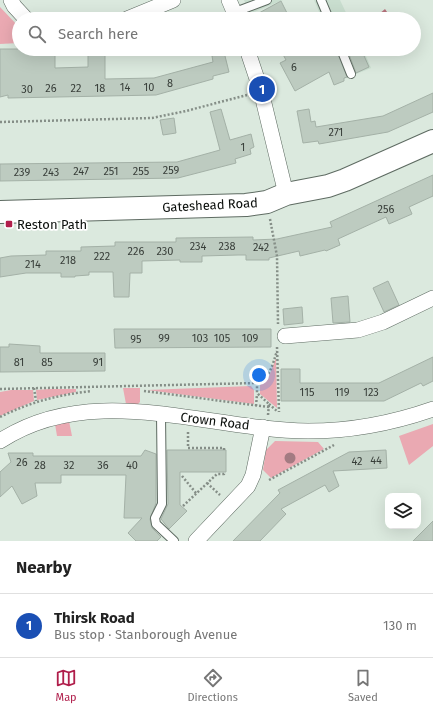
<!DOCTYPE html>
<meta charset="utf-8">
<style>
:root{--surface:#fff;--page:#f6f6f6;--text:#222;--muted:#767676;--line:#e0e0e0;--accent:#b01e4b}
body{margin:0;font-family:"Fira Sans",sans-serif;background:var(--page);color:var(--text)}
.controls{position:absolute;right:12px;bottom:12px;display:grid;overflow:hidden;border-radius:8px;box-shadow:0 4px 16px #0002}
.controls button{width:36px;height:36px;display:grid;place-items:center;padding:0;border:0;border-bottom:1px solid var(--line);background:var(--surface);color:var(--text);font:20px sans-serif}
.you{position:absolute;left:259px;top:375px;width:14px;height:14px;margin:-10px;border:3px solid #fff;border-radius:50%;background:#1a73e8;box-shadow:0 0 0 6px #1a73e833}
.badge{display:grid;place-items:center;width:26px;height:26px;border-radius:50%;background:var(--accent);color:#fff;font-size:13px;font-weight:700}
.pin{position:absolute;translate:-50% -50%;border:2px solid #fff;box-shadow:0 1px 4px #0006}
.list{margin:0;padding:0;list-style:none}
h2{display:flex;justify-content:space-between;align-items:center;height:52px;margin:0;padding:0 16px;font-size:17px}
h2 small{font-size:13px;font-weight:400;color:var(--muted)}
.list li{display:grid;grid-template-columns:26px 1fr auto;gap:12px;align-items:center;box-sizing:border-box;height:64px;padding:0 16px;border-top:1px solid var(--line)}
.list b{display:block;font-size:15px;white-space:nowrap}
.list p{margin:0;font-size:13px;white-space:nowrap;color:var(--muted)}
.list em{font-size:13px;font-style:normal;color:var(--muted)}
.icon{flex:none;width:22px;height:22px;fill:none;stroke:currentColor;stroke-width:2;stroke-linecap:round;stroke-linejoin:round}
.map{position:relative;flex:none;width:433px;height:541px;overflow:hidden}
.search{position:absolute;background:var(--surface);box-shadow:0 4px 16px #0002;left:12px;right:12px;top:12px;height:44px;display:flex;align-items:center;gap:10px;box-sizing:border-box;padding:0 14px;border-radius:22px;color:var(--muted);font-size:15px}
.sheet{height:116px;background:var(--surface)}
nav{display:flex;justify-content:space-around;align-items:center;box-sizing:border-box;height:56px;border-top:1px solid var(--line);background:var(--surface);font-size:11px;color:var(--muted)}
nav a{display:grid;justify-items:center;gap:2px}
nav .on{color:var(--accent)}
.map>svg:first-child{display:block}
.built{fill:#c9decf}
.green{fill:#eaa9b2}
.water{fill:#b6717c}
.building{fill:#bdcbc0;stroke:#a4b1a7}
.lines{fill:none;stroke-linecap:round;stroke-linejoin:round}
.lane-casing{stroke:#5e6b62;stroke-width:10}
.street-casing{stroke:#5e6b62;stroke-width:16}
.secondary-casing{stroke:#5e6b62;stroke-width:24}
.path{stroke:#858e87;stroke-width:2.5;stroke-dasharray:2 2;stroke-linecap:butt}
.lane{stroke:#fff;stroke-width:8}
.street{stroke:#fff;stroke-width:15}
.secondary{stroke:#fff;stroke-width:22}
.tree{fill:#a37b82}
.poi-dot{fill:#b01e4b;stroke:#fff;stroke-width:1.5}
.labels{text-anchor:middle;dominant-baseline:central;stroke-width:3.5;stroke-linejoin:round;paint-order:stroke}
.number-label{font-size:11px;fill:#383e39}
.street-label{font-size:13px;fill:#0b0f0c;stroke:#fff}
.poi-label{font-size:13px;fill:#0b0f0c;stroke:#fff;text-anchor:start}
</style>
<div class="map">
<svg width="433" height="541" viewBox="0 0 433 541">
<rect width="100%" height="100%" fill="#dbe9de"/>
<path class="built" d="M244,0h39l-34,14z
M314,0h26l9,19h-27z
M333,49h30l8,19 -27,11z"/>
<path class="green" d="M0,7l19,20v16l-19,1z
M276,358l1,50 -17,-14v-9l8,-6z
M251,386l3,4v14l-107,-14z
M123,388h17v14l-3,3 -11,-1z
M49,389h27v3l-39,8 -1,-10z
M11,390h22l1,11 -34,15v-24z
M69,421l3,15h-15l-2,-12z
M433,424v22l-24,19 -10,-29z
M275,441l43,1 6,7 -53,29 -8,-8 3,-20z"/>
<path class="water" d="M385,9l7,10h-9l-4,-5z"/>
<path class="building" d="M281,1l7,14 -8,4h-32z
M0,49h55v19l33,-1v-18h17v30l49,-1 59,-16 -1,-6 12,-4 5,20 -16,4v3l-57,16 -148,3v-3l-8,2z
M280,49h56l11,28 -3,1v3l-10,4 -5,-13 -34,19 -15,-28 6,-3z
M347,49h14l8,18 -13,6z
M433,93v19l-45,20 -69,12 -1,-3 -15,2 -6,-32 12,-2 2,13 4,-1 1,6 67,-11z
M221,109l9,31 21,-6 3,13 -4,2 1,5 -16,5 1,4 -58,15 -178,3v-17l177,-2 43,-12 -10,-38z
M174,118l2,15 -13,2 -3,-15z
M433,175v21l-24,11 3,7 -23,10 -3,-7 -48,22 2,6 -14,6 -1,-1 -25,6 -1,-5 -30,7v2h-23v-5h-8l-36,1v6h-22v-2l-38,1v12h-12l-1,24h-15l-1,-25h-24v3l-14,1v1h-14v-4h-35l-26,4v-19l11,-2 35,-1v-4h35v-4l34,-1v-4h61v-4l77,-1v3l24,-1 55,-12 -2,-5z
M388,281l11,24 -15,7 -11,-24z
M348,296l2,26 -17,1 -2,-25z
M302,307l1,16 -19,2 -1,-16z
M114,329h157v18l-156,1z
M9,344l31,2v7h65v18l-105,1v-25h9z
M433,357v24l-10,5 -2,-3 -37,18h-103v-32h19v14h79z
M145,450l11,4v49l-6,16 2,9 9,9 -4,4h-21l-8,-8 14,-15h-18l2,-43h-65v8h-26l2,13 -15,8 -10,-18 -12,11v-25l11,-10 -3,-9h25v3h108z
M167,450h59v22h-46v33l7,6 -18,18 -8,-10 7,-15z
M386,450l1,18 -54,3 6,15 -10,6 -4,-7 -44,24 5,5 -26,27h-27l47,-48 -2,-3 71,-38z
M433,521v20h-20z"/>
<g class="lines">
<g class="lane-casing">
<path id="lane" d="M321,0l8,19
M235,12l32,-12
M341,49l10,25
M161,414l1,90 -7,14 1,6 18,17"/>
</g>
<g class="street-casing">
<path id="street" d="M11,0l3,6 12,13
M229,0l8,19
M127,19l46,-19
M247,49l14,42 25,103
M285,336l73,-6 25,-8 50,-24
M0,441c93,-61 207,-11 308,-10 43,0 85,-8 125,-22
M196,541l52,-55 5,-11 10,-48"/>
</g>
<g class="secondary-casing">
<path id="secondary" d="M0,212l246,-7 21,-3 19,-8 42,-8 17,-6 88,-39"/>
</g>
<path class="path" d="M0,122l152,-4 34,-7 61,-16
M270,219l7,37 1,68
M277,347l2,65
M34,388l2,13
M0,389l257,-6
M144,391l125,16
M269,404l9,8
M256,406l1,-12
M268,415l1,-11 -12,-11v-10c14,-7 15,-17 20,-32
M0,417c30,-15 58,-22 91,-26
M188,432v16h36v2
M182,476l14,17
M269,480l65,-35
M207,483l13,12
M183,506l34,-32h7v-2"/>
<use href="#lane" class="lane"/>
<use href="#street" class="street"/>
<use href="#secondary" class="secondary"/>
</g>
<circle class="tree" cx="290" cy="458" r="5.5"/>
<rect class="poi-dot" x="5" y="220" width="8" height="8" rx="2"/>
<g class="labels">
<g class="number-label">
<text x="294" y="67">6</text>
<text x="170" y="83">8</text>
<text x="125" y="87">14</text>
<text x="149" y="87">10</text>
<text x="51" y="88">26</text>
<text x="76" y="88">22</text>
<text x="100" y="88">18</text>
<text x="27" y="89">30</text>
<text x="336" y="132">271</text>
<text x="243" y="147">1</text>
<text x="171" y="170">259</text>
<text x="81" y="171">247</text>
<text x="111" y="171">251</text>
<text x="141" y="171">255</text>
<text x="22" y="172">239</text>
<text x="51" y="172">243</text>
<text x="386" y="209">256</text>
<text x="198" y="246">234</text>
<text x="227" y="246">238</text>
<text x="261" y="247">242</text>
<text x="136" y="251">226</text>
<text x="165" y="251">230</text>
<text x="102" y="256">222</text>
<text x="68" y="260">218</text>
<text x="33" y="264">214</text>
<text x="164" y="338">99</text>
<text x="200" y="338">103</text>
<text x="222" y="338">105</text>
<text x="250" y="338">109</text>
<text x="136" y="339">95</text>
<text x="19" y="362">81</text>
<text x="47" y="362">85</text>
<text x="98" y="362">91</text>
<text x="307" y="392">115</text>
<text x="342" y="392">119</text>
<text x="371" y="392">123</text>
<text x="376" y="460">44</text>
<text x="357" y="461">42</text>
<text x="22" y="462">26</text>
<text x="40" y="465">28</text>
<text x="69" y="465">32</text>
<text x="103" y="465">36</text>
<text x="132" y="465">40</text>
</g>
<g class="street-label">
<text transform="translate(210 205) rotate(-3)">Gateshead Road</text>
<text transform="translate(215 421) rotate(7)">Crown Road</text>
</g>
<g class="poi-label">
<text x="17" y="224">Reston Path</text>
</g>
</g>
</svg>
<div class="controls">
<button><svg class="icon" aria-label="layers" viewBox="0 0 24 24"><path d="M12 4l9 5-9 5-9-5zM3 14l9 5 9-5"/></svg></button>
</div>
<div class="you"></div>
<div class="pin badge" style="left:262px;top:89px;background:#1a4fb4">1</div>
<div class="search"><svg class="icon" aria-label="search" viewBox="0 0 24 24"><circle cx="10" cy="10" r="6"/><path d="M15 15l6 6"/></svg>Search here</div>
</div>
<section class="sheet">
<h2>Nearby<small></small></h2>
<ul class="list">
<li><span class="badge" style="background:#1a4fb4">1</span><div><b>Thirsk Road</b><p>Bus stop · Stanborough Avenue</p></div><em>130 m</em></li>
</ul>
</section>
<nav>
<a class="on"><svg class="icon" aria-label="map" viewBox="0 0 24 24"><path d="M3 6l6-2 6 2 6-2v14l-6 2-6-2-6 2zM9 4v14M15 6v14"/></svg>Map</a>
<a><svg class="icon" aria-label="directions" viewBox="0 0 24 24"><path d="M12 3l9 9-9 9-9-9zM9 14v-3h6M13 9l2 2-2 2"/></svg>Directions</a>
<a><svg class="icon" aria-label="saved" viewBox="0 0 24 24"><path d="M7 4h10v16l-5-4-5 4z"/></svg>Saved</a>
</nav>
